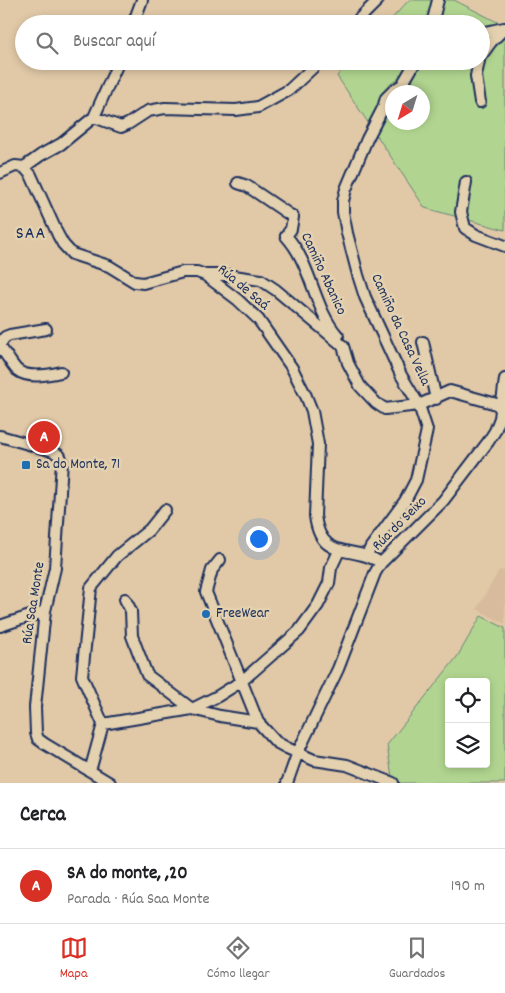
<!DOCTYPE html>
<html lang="es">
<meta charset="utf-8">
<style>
:root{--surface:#fff;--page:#f6f6f6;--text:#202124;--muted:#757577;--line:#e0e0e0;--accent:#d93025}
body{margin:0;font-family:Dekko,sans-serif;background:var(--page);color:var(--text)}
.controls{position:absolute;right:15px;bottom:15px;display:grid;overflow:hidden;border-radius:5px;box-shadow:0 2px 8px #0003}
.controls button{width:45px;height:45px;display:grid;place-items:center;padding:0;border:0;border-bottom:1px solid var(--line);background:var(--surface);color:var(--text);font:25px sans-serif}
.compass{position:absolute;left:385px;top:85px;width:45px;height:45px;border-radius:50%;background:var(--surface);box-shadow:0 2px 8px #0003;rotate:218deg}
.you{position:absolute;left:258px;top:538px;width:18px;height:18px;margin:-12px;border:4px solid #fff;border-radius:50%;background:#1a73e8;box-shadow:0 0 0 8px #1a73e833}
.badge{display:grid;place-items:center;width:32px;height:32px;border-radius:50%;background:var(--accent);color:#fff;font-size:16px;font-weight:700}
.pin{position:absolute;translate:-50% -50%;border:2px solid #fff;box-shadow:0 1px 5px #0006}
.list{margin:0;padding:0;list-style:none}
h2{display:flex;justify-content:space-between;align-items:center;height:65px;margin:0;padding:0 20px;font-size:21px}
h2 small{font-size:16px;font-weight:400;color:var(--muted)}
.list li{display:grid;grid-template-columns:32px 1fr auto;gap:15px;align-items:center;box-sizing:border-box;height:75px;padding:0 20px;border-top:1px solid var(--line)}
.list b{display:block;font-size:19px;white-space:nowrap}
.list p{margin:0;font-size:16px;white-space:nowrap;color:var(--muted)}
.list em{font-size:16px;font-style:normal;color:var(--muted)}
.icon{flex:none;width:28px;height:28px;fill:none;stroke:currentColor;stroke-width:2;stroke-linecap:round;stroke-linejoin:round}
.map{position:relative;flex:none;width:505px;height:783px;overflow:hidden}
.search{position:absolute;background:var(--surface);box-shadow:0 2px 8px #0003;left:15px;right:15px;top:15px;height:55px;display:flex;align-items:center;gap:12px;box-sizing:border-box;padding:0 18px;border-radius:28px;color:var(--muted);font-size:19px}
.sheet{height:140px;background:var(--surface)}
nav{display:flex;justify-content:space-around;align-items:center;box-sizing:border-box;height:70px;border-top:1px solid var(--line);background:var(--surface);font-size:14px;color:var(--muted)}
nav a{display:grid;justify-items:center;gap:2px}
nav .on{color:var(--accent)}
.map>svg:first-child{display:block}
.built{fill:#d8bb9c}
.green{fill:#b1d590;stroke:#668277;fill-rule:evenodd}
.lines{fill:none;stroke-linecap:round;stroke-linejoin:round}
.street-casing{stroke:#1b2f5e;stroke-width:14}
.street{stroke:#e4d1af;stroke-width:10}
.poi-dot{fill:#1f6fb2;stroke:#e4d1af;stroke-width:2}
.labels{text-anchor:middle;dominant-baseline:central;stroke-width:5;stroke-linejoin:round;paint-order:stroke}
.street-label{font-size:15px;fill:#1b2f5e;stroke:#e4d1af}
.poi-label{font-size:15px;fill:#1b2f5e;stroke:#e4d1af;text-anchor:start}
.quarter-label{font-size:18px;letter-spacing:1px;fill:#1b2f5e;stroke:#e4d1af}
</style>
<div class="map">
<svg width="505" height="783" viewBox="0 0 505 783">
<rect width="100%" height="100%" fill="#e1c9a7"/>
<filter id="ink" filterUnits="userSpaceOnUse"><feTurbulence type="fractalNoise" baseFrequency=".02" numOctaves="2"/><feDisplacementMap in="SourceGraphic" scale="10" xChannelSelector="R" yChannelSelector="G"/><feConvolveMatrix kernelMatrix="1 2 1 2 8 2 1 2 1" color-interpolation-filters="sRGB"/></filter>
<g filter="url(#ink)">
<path class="built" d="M499,570l6,1v53l-28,-15z"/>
<path class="green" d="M409,0h45l51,26v204l-80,-22 -88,-132 14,-15h130v-37h-94zM392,92h30v30h-30z
M481,616l24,12v155h-112l-6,-38 70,-88zM449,682h37v82h-37z"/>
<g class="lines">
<g class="street-casing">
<path id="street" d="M133,24l9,-24
M354,24l24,-24
M432,24l6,-24
M481,33l23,-5
M481,56l10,-14 14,-14
M479,61l-3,15 4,26
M94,117l27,10 7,-3 20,-13 17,-3 71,2 22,-3 31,-17 31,-29
M24,167l17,-12 20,-11 33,-27 25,-56
M0,173l15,-7 9,1 7,8 27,60 5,9 9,10 37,12 26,16 8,1 40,-11h14l8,3 33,25 20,19 34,49 14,28 6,15 6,33 -3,72c6,47 39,28 66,47
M466,182l-5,30 4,16 11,7 29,11
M238,183l9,3 46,31 -2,12 -5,7c26,28 27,72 52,100
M205,275h22l34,5 15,10 67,56 5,17 12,23 16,17 9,6 34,-4 31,-14 43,12 5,2 5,8
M423,342l13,57
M0,344l5,-7 5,-2 36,-6
M0,347c6,7 12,18 17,23 11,9 31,5 44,2
M0,436l53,15 7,5 2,6 -7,106 -10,43 -10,96 1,26 2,6 7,5 65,39
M367,555l4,-8 34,-46 11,-21 11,-50 -8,-25 -18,-30 -36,-78 -7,-22 -11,-42 -4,-21v-11l3,-12 21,-50 16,-31 3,-10 8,-8 8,-5 14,-24
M220,560l-8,10 -6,22 52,130
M125,599l6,12 1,25 15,39 45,34 26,-13 24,-15 57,-50 19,-26 11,-22 2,-15 8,-17
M0,626l45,-15
M103,724l-21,-48 9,-88 26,-32 32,-26 16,-20
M90,771l13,-47 89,-15 28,7 38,6 18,20 11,6 27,12 33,5 46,18
M287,783l11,-31 40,-83 37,-96 6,-10 62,-62 45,-59 7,-11 5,-13 5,-39"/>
</g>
<use href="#street" class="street"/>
</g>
</g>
<g class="poi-dot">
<rect x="21" y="460" width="10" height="10" rx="2.5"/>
<circle cx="206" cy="614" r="5"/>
</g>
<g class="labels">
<g class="street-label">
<text transform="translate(323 274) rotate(65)">Camiño Abanico</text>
<text transform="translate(243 288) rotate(40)">Rúa de Saá</text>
<text transform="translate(400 330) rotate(65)">Camiño da Casa Vella</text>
<text transform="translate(400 524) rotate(-45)">Rúa do Seixo</text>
<text transform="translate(34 603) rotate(-81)">Rúa Saa Monte</text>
</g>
<g class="poi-label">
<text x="36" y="465">Sa do Monte, 71</text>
<text x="216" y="614">FreeWear</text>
</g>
<g class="quarter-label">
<text x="31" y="234">SAA</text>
</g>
</g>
</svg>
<div class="controls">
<button><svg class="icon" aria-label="locate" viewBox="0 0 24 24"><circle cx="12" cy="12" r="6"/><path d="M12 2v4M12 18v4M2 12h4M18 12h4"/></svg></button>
<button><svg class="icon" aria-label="layers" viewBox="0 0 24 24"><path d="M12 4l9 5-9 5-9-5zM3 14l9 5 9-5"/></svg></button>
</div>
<svg class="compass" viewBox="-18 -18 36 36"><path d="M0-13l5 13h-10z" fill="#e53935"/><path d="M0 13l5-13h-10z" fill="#757577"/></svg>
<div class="you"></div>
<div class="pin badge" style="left:44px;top:437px">A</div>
<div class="search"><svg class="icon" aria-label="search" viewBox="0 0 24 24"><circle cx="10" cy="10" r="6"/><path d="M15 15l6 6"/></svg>Buscar aquí</div>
</div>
<section class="sheet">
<h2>Cerca<small></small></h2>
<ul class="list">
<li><span class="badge">A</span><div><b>SA do monte, ,20</b><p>Parada · Rúa Saa Monte</p></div><em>190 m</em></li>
</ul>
</section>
<nav>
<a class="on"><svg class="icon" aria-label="map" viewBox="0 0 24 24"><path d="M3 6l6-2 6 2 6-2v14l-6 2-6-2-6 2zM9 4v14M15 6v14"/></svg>Mapa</a>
<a><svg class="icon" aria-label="directions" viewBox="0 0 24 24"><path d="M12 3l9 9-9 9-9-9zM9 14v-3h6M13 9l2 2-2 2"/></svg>Cómo llegar</a>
<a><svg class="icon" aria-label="saved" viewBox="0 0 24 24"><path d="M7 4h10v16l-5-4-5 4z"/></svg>Guardados</a>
</nav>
